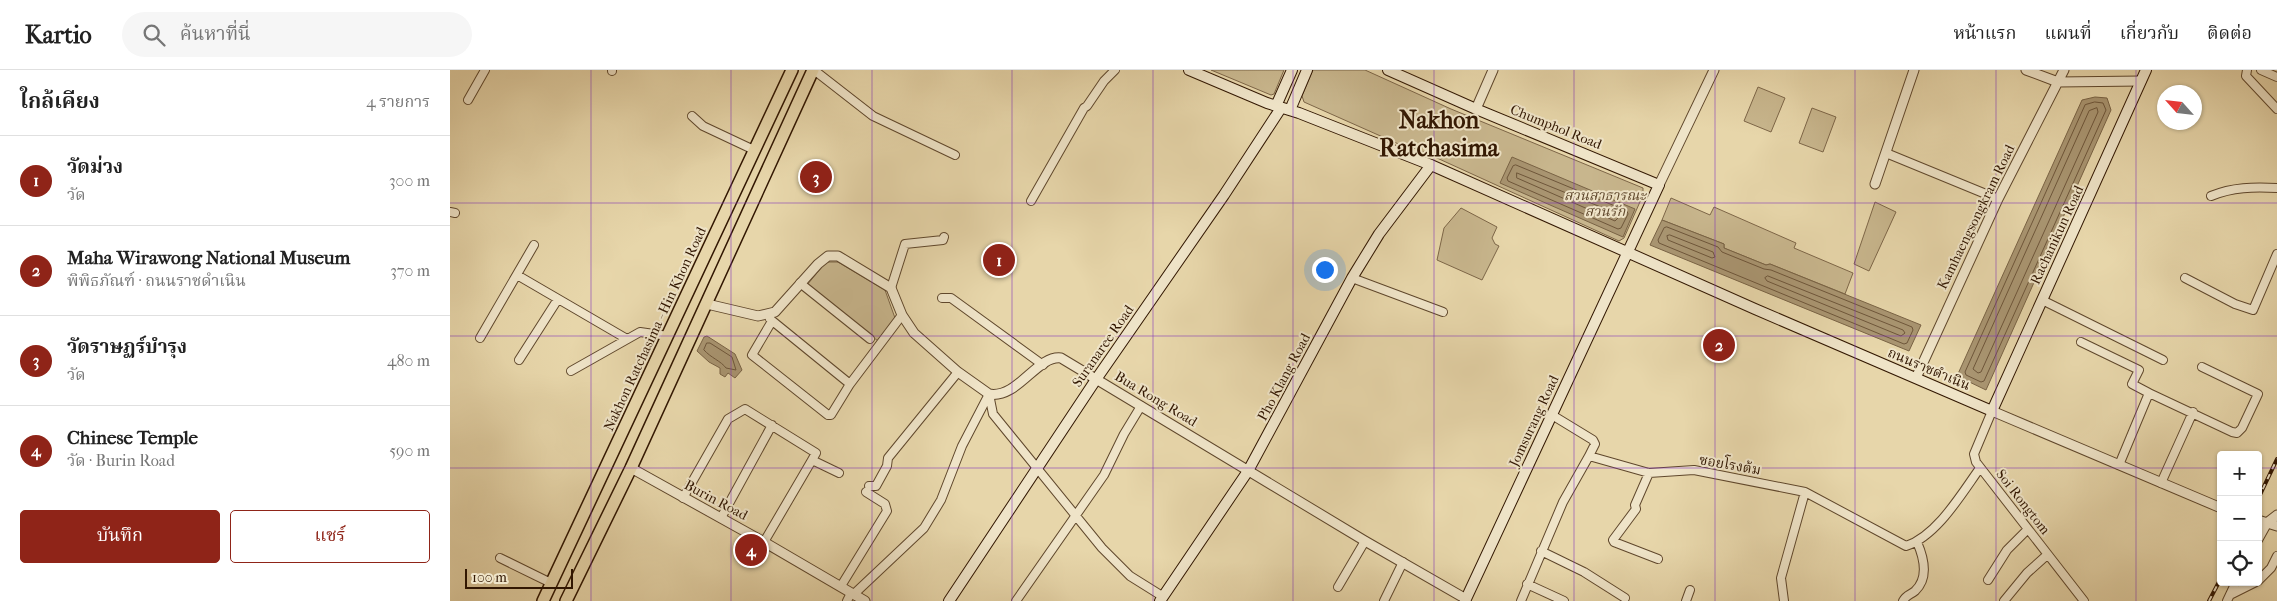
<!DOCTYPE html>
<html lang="th">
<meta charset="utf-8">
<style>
:root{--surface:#fff;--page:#f6f6f6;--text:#222;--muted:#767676;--line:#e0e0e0;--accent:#8f2418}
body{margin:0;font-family:"IM FELL French Canon","Noto Serif Thai",serif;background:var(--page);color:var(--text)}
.controls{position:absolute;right:15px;bottom:15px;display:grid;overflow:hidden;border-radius:5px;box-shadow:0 1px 4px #0004}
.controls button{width:45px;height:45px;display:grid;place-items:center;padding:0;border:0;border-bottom:1px solid var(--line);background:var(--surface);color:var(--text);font:25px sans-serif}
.compass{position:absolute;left:1707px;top:15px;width:45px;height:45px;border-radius:50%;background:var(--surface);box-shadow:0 1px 4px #0004;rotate:297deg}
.scale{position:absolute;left:15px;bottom:12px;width:108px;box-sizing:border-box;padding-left:5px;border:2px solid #321702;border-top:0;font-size:14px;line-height:18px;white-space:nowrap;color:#321702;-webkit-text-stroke:4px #efe4c8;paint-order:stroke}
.you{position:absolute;left:874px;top:199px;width:18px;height:18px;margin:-12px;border:4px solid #fff;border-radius:50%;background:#1a73e8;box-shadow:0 0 0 8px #1a73e833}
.badge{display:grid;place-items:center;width:32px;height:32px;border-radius:50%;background:var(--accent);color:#fff;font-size:16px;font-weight:700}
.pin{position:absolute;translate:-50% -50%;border:2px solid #fff;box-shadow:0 1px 5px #0006}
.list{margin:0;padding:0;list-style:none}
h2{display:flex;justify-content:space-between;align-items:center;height:65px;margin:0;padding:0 20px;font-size:21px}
h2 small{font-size:16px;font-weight:400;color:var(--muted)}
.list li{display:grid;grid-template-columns:32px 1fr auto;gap:15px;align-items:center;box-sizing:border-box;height:90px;padding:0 20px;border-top:1px solid var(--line)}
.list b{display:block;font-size:19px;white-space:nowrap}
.list p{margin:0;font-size:16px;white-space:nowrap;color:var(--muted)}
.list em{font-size:16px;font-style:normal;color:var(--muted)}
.actions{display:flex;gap:10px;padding:15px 20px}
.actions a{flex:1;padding:11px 0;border:1px solid var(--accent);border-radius:5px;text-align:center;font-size:18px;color:var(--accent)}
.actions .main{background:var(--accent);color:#fff}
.icon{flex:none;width:28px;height:28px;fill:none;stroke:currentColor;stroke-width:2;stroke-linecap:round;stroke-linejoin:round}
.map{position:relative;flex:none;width:1827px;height:531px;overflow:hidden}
header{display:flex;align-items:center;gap:30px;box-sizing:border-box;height:70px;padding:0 25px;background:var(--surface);border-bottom:1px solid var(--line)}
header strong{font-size:24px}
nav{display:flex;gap:28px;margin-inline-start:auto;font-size:18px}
.search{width:350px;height:45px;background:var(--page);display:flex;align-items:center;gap:12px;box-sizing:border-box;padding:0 18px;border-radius:28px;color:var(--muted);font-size:19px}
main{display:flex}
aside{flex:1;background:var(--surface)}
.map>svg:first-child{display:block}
.green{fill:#c8b68d;stroke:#7d6648}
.water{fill:#a99571;stroke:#796345}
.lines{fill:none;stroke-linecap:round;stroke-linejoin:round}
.shore{stroke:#6e563a;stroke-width:1}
.minor-casing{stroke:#5f472c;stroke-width:10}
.tertiary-casing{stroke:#5f472c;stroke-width:11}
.secondary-casing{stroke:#321702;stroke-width:12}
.primary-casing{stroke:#321702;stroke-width:14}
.minor{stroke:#efe4c8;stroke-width:8}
.tertiary{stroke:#efe4c8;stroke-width:9}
.secondary{stroke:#efe4c8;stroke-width:10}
.primary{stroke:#e7d6aa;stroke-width:11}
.rail-casing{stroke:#321702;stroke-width:4}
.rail{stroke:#efe4c8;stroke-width:2;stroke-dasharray:5.5;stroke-linecap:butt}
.grid{fill:none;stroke:#7b2cbf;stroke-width:1;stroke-opacity:0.55}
.labels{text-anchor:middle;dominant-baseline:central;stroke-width:4;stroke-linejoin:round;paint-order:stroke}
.street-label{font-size:14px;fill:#321702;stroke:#efe4c8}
.park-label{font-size:14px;font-style:italic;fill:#5f472c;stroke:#efe4c8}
.town-label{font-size:24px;font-weight:bold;fill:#321702;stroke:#efe4c8}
</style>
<header>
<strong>Kartio</strong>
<div class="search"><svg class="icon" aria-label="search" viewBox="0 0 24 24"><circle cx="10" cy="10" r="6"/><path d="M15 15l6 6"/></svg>ค้นหาที่นี่</div>
<nav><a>หน้าแรก</a><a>แผนที่</a><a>เกี่ยวกับ</a><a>ติดต่อ</a></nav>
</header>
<main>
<aside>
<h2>ใกล้เคียง<small>4 รายการ</small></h2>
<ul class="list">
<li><span class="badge">1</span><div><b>วัดม่วง</b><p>วัด</p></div><em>300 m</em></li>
<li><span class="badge">2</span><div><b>Maha Wirawong National Museum</b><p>พิพิธภัณฑ์ · ถนนราชดำเนิน</p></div><em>370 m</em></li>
<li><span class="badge">3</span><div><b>วัดราษฏร์บำรุง</b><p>วัด</p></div><em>480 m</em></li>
<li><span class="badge">4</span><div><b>Chinese Temple</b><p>วัด · Burin Road</p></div><em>590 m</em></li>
</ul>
<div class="actions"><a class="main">บันทึก</a><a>แชร์</a></div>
</aside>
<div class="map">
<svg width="1827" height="531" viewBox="0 0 1827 531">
<rect width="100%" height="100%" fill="#e7d6aa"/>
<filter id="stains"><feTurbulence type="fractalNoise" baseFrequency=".004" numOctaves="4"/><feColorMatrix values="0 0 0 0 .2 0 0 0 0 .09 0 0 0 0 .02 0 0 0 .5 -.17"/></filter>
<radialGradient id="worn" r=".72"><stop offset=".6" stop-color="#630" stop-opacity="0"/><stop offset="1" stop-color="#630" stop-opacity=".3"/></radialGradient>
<path class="green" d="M761,0h73l-10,24 -3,1z
M863,0h52l86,39 192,79v7l-19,43 -5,3 -204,-93 -3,2 -108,-48 -2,-6z
M1308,17l27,11 -14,34 -27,-11z
M1362,38l24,9 -13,35 -24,-9z
M1221,128l39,17 4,-8 82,36 -2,5 59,25 -8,21 -75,-30 -4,1 -42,-17v-4l-62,-24z
M1425,132l21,10 -27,59 -15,-7z
M1011,138l36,19 -5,11 3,6 4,2 -17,34 -45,-20 7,-32z
M376,192h12l47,28 10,28 -17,23 -71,-56z"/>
<path class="water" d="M1645,27l12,1 4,12 -125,280 -29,-14 125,-276z
M1062,87l123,52 -12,28 -123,-54z
M1212,150l62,24v4l42,17 4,-1 151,61 -12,26 -259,-106z
M257,266l28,18 7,16 -7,8 -7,-5 -3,4 -5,-3v-6l-11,-6 -12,-11 7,-14z"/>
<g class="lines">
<path class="shore" d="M1645,32l8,1 3,7 -122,271 -3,1 -15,-7 -1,-3 120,-267z
M1647,38l1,4 -117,260 -3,1 -5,-4 116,-258z
M1066,95l111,46 1,3 -7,14 -3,1 -110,-48 -1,-3 6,-12z
M1067,103l101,41 1,3 -4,4 -98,-43z
M1217,157l51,20 4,5 42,17 7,1 141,57 1,3 -6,13 -3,1 -245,-101 -1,-3 6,-12z
M1220,165l43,17 2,5 -3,1 -44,-18 -1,-4z
M1318,206l135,54 2,3 -4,3 -134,-55 -2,-3z
M257,273h3l22,14 4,13 -10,-2c-5,-7 -15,-10 -22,-18z"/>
<g class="minor-casing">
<path id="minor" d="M162,0v1
M364,0l59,46 82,39
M1797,0l-1,6 31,33
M1811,0l16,7
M18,30l17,-30
M242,46l11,10 51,24
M1436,83l112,46
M1761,126c22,-9 42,-9 66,-8
M581,131l53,-93 3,-2 17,-25 11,-11
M0,142l5,1
M67,205l110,64
M902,208l91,34
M1735,208l50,26 18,6 24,-56
M350,213l70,56
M441,218l14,-44 38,-4 1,-3
M492,228h9l92,67
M1592,230l121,60
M320,249l80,65
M322,251l-20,34 76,60h3l19,-31 52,-69
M30,268l54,-93
M1631,272l58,28 -7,14 17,9
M69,290l39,-61
M121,301l69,-39 28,4
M539,324l4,20 109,134 28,28 32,20
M1542,341l-18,43 2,8 108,139
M1102,345l41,25 2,4 -6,12
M1669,395l30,-72 83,39 5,1 5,-5 16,-34 -56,-27
M1199,403l-14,32 1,4 -23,31 1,2 44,17
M1711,413l32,-71
M419,416h7l11,-20 1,-8 70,-86
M233,428l45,-79 17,-10 71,44 -4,7 27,13
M271,448l51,-93
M1808,470l10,-18
M314,472l48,-82
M1091,481l43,21 41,26
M50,488l51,25
M1538,510l19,-30 21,-21
M1808,511l13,-13 6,-12
M1077,514l37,17
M391,516l46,-75 -2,-7 -19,-12
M888,517l27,-46
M404,524l70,-66 17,-28 21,-54 26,-50
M1780,525l26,-13
M397,531l4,-8
M566,531l88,-126 20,-41 17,-28
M934,531l19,-39
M1071,531l42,-99 26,-46 60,17 45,-3 111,22 101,54c31,-10 56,-53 74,-78
M1236,531l4,-11
M1334,531l-3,-23 24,-86
M1453,531c3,-6 7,-6 12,-10 14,-13 9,-33 2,-49
M1554,531l23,-28 20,-18
M1777,531l9,-19"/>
</g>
<g class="tertiary-casing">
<path id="tertiary" d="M1576,0l32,12 83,-1
M1026,39l17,-39
M1425,114l39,-114
M1209,115l55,-115
M257,234l51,12 17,-4 43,-48 10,-8h10l53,32 11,27 12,18 44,39 31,22c29,5 48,-39 72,-36l304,183 101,58
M1466,308l82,-179 66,-129
M1542,341l229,97
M181,398l133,74 101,59
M1808,450l19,6
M1818,452l9,-7"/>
</g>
<g class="secondary-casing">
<path id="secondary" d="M739,0l78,33 32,10 132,52 324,144 237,102 154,-341
M938,0l88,39 183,76 -194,416
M826,36l16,-36
M840,40l17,-40
M499,531l148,-223 127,-183 57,-87
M710,531l88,-130 104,-193 27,-44 52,-69"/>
</g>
<g class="primary-casing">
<path id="primary" d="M93,531l249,-531
M116,531l65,-133 182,-398"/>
</g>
<use href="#minor" class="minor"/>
<use href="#tertiary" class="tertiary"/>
<use href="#secondary" class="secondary"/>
<use href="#primary" class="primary"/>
<g class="rail-casing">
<path id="rail" d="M1808,429l19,-40
M1759,531l12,-23"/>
</g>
<use href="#rail" class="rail"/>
</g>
<path class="grid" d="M141,0v531M281,0v531M422,0v531M562,0v531M703,0v531M843,0v531M984,0v531M1124,0v531M1265,0v531M1405,0v531M1546,0v531M1686,0v531M0,133h1827M0,266h1827M0,398h1771M1808,398h19"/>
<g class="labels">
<g class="street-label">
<text transform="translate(1106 57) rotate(22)">Chumphol Road</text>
<text transform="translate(1526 147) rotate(-64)">Kamhaengsongkram Road</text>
<text transform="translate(1607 165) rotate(-65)">Rachanikun Road</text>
<text transform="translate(205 259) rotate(-65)">Nakhon Ratchasima - Hin Khon Road</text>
<text transform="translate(653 276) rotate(-55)">Suranaree Road</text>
<text transform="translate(1479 299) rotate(23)">ถนนราชดำเนิน</text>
<text transform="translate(834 307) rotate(-62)">Pho Klang Road</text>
<text transform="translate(706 329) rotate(31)">Bua Rong Road</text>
<text transform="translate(1084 351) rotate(-65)">Jomsurang Road</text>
<text transform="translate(1280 395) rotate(10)">ซอยโรงต้ม</text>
<text transform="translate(266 430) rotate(28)">Burin Road</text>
<text transform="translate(1573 432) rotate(52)">Soi Rongtom</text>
</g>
<g class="park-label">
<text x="1155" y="125">สวนสาธารณะ<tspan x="1155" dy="16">สวนรัก</tspan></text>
</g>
<g class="town-label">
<text x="989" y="50">Nakhon<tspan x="989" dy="28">Ratchasima</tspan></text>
</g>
</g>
<rect width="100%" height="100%" filter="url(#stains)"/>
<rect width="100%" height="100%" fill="url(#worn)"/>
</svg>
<div class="controls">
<button>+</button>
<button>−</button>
<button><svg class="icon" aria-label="locate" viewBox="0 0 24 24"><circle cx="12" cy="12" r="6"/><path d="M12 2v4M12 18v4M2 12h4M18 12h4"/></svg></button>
</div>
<svg class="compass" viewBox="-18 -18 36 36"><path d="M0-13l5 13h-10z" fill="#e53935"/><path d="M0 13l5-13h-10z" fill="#767676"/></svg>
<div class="scale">100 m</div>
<div class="you"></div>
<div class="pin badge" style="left:549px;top:190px">1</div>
<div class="pin badge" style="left:1269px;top:275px">2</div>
<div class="pin badge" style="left:366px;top:107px">3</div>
<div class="pin badge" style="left:301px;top:480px">4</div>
</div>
</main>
